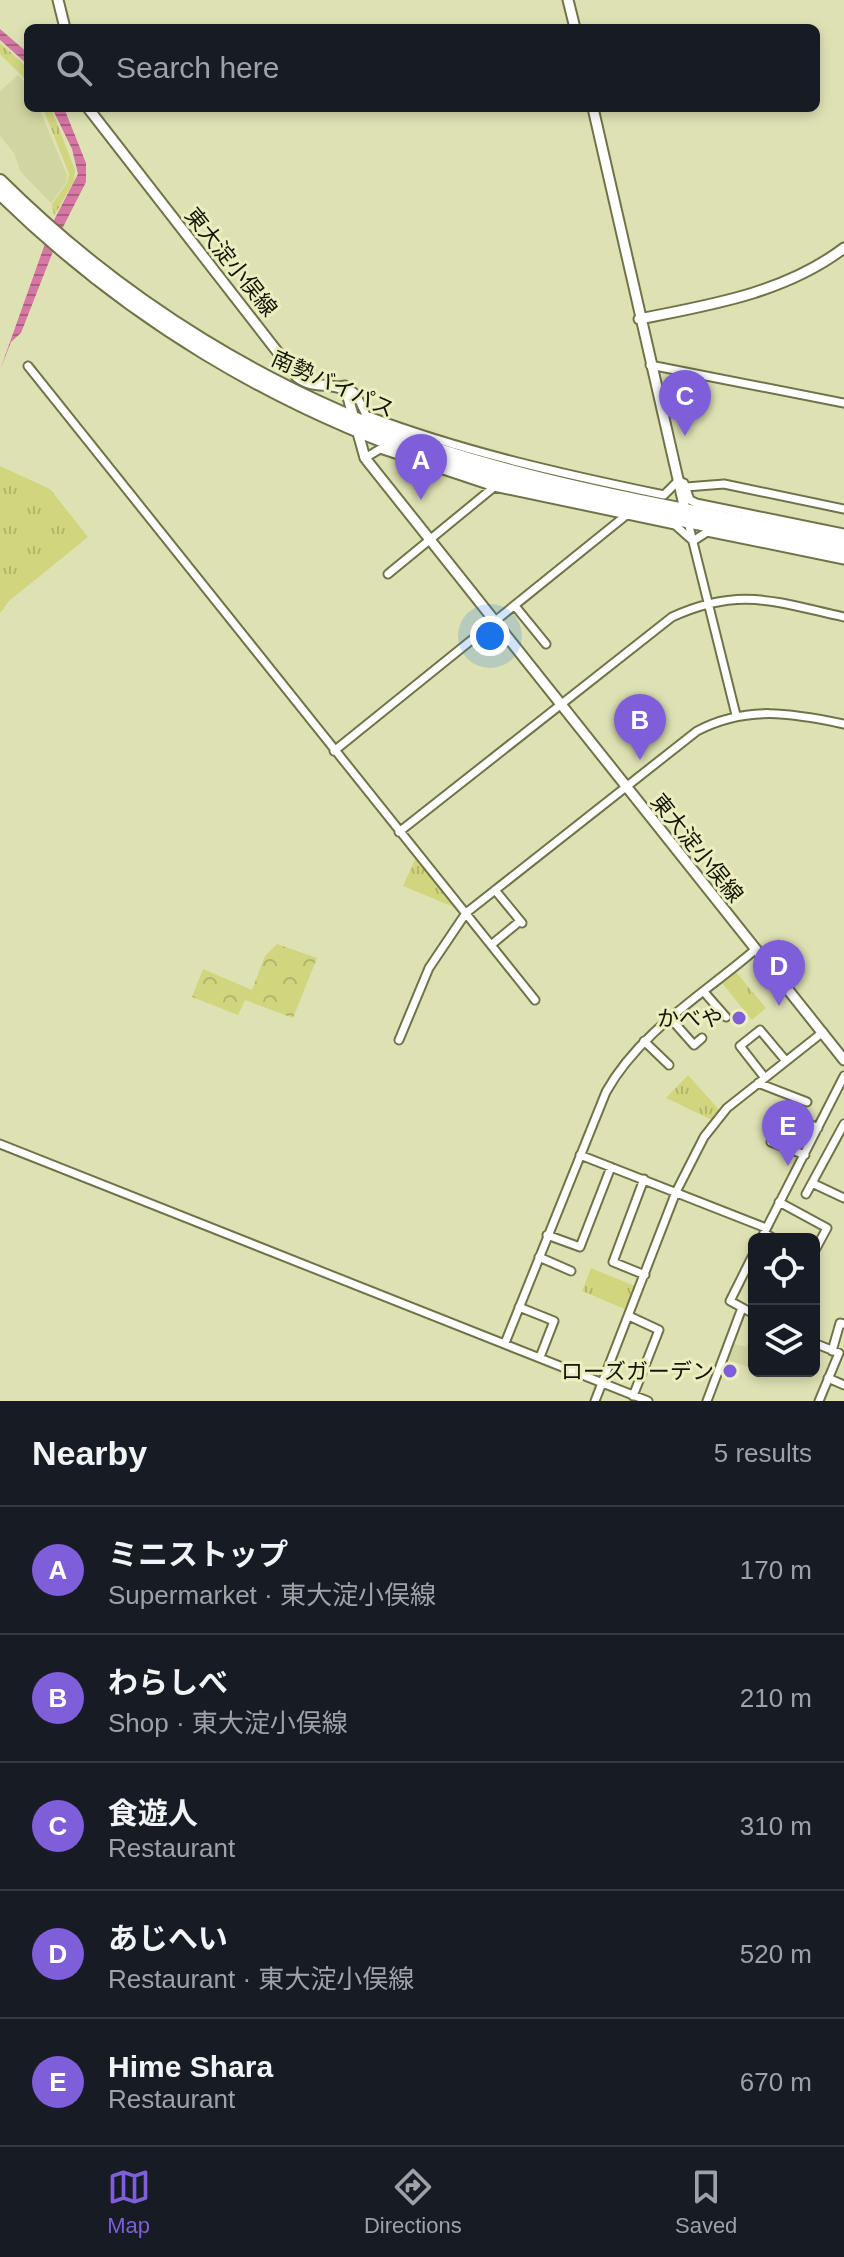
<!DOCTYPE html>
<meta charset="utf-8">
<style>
:root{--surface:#171b24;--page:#20242c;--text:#f1f3f6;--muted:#9ea1a6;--line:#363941;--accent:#7e5ed9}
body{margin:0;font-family:Helvetica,"Noto Sans JP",sans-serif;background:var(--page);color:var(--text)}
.controls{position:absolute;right:24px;bottom:24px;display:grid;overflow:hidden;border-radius:12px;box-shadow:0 4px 12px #0003}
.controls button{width:72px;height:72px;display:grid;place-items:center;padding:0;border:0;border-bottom:2px solid var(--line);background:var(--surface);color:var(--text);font:40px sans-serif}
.you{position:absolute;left:490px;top:636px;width:28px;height:28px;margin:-20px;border:6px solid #fff;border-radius:50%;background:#1a73e8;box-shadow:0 0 0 12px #1a73e833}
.badge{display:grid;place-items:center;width:52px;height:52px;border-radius:50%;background:var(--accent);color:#fff;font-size:26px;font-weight:700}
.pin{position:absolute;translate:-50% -66px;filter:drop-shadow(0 2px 4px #0008)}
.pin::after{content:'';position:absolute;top:42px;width:28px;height:24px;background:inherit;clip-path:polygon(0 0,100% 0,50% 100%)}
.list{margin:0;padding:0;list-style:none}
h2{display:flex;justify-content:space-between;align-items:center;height:104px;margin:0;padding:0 32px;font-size:34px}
h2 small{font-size:26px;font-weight:400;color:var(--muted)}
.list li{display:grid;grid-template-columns:52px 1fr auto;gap:24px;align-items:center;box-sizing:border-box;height:128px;padding:0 32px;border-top:2px solid var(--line)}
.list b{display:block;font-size:30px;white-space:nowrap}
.list p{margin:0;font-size:26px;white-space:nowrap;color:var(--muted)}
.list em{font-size:26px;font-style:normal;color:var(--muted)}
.icon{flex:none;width:44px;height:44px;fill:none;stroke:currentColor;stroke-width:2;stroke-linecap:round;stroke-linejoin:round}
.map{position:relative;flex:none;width:844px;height:1401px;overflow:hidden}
.search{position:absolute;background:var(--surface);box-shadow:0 4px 12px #0003;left:24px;right:24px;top:24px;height:88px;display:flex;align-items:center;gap:20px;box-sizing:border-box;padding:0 28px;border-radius:12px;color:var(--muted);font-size:30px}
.sheet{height:744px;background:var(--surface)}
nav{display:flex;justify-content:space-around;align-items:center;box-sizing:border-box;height:112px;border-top:2px solid var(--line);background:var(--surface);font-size:22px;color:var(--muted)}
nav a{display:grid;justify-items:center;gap:4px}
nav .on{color:var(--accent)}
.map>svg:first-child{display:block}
.built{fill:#d1d5a1}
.grass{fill:url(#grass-tufts)}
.forest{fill:url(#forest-crowns)}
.water{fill:url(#water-rules)}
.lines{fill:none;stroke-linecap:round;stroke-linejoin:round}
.street-casing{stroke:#707349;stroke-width:11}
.secondary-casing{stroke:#707349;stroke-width:13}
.highway-casing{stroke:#707349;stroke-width:16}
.street{stroke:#fff;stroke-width:7}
.secondary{stroke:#fff;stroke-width:9}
.highway{stroke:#fff;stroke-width:12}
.poi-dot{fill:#7e5ed9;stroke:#ebefc0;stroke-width:3}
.labels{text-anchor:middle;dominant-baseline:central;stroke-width:6;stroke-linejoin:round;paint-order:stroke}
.street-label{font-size:22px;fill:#141404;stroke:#ebefc0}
.poi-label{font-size:22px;fill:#141404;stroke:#ebefc0;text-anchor:end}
</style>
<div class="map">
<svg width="844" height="1401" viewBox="0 0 844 1401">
<defs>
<pattern id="grass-tufts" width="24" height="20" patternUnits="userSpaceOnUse" patternTransform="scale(2)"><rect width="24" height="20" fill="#d0d57e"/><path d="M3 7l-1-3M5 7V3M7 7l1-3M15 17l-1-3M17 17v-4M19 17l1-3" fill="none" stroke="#b2b66b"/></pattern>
<pattern id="forest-crowns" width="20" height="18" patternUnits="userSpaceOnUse" patternTransform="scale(2)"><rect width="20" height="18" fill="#d0d57e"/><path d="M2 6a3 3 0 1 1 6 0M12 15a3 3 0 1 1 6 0" fill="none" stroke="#b2b66b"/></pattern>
<pattern id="water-rules" width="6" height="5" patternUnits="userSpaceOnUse" patternTransform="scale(2)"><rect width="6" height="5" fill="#d677a3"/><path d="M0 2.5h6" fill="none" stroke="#ac6083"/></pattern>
</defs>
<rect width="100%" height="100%" fill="#dee2b3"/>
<path class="built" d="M18,75l10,11v22h11l28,67 -1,8 -15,20 -31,-32 -6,-18 -14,-17v-45z
M779,938l27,34 -13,12 -30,-36z
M750,1338l4,2v29l-29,-10 5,-16 16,4z"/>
<path class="grass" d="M0,43l28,25v14l-28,-28z
M43,108h8l24,62 -1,11 -20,35 -2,-12 15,-21 2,-9z
M0,466l50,23 38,48 -79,64 -9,12z
M416,857l38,46v4l-51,-21z
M736,972l30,36 -14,12 -30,-37z
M688,1075l33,37 -9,8 -46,-22z
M591,1268l46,19 -10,23 -45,-19z"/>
<path class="forest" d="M277,944l40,14 -24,60 -48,-18 -7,15 -46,-18 11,-28 49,21 13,-34z"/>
<path class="water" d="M0,29l28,24v12l-28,-25z
M52,108h12l22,55v19l-25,49 -40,102 -10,9 -11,28 52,-146 26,-50 -6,-25z"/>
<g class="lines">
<g class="street-casing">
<path id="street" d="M650,365l194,38
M28,366l507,634
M339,386l6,-1 11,9 10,21c98,37 197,59 298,80l14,-14 6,2 6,17 6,3 148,30
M365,458l15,-9 114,38 181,38 18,16
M686,487l38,-3 120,25
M688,522l48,193
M693,541l14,-9 137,28
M388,574l106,-87
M515,606l31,38
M334,751l290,-234
M399,832l273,-215c68,-31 103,-15 172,0
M495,890l27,33
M491,945l29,-24
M704,992l22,25
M671,1019l23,26 8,-7
M399,1040l30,-72 37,-55 231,-182c49,-26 95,-18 147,-7
M644,1041l25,24
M765,1078l-25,-32 20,-16 26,31
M758,1083l49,19
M0,1144l648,257
M580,1155l186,73
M805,1155l-34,-13 12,-30 35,16
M644,1179l-31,83 32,13
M812,1183l32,15
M806,1194l38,-70
M779,1202l48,26 -13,24
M764,1233l11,6
M547,1235l33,12 31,-80
M761,1239l83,-163
M754,1253l-24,48 24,13
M539,1257l32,14
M519,1307l35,14 -14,36
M629,1316l30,14 -26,66
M505,1343l101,-251c34,-61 98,-98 150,-143
M814,1343l25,10 -20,48
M832,1351l8,-28 4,1
M828,1378l16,7
M595,1401l81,-209 28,-55 23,-29 96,-76
M707,1401l35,-93"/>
</g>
<g class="secondary-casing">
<path id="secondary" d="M58,0l7,28
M568,0l7,28
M88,108l209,269c17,13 32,4 49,13l19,68 479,602
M593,108l93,406
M639,319c71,-14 146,-26 205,-71"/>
</g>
<g class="highway-casing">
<path id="highway" d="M0,181c123,122 271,213 436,268 132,43 272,64 408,93
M0,193c125,123 275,214 442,269 130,42 268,62 402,90"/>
</g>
<use href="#street" class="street"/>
<use href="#secondary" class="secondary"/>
<use href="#highway" class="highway"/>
</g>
<g class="poi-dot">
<circle cx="739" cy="1018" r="8"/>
<circle cx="730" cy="1371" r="8"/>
</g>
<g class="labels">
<g class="street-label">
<text transform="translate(231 262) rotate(51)">東大淀小俣線</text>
<text transform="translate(333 384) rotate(24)">南勢バイパス</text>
<text transform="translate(697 848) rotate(51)">東大淀小俣線</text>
</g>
<g class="poi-label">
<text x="723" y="1018">かべや</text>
<text x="714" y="1371">ローズガーデン</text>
</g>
</g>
</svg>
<div class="controls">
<button><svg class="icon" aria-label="locate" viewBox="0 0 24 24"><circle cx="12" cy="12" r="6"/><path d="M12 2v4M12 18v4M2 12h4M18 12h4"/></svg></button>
<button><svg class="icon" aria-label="layers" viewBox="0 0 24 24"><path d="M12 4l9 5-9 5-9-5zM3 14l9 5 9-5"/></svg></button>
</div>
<div class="you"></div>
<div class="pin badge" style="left:421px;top:500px">A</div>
<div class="pin badge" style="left:640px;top:760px">B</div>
<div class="pin badge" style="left:685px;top:436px">C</div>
<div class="pin badge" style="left:779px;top:1006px">D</div>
<div class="pin badge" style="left:788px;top:1166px">E</div>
<div class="search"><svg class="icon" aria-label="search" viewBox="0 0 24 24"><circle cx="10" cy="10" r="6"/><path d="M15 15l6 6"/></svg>Search here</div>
</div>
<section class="sheet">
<h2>Nearby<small>5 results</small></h2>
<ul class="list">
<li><span class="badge">A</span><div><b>ミニストップ</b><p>Supermarket · 東大淀小俣線</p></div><em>170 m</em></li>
<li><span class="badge">B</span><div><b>わらしべ</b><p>Shop · 東大淀小俣線</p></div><em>210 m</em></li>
<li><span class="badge">C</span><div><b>食遊人</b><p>Restaurant</p></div><em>310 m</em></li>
<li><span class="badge">D</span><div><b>あじへい</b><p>Restaurant · 東大淀小俣線</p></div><em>520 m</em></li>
<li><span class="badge">E</span><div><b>Hime Shara</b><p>Restaurant</p></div><em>670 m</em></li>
</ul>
</section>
<nav>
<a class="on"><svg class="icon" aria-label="map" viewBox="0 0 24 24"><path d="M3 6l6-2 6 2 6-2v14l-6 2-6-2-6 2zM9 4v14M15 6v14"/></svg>Map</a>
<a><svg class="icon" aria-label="directions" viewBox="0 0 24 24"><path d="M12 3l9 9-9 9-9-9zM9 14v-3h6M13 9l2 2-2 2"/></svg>Directions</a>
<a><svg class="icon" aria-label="saved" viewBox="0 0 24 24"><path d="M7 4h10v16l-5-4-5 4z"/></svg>Saved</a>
</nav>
